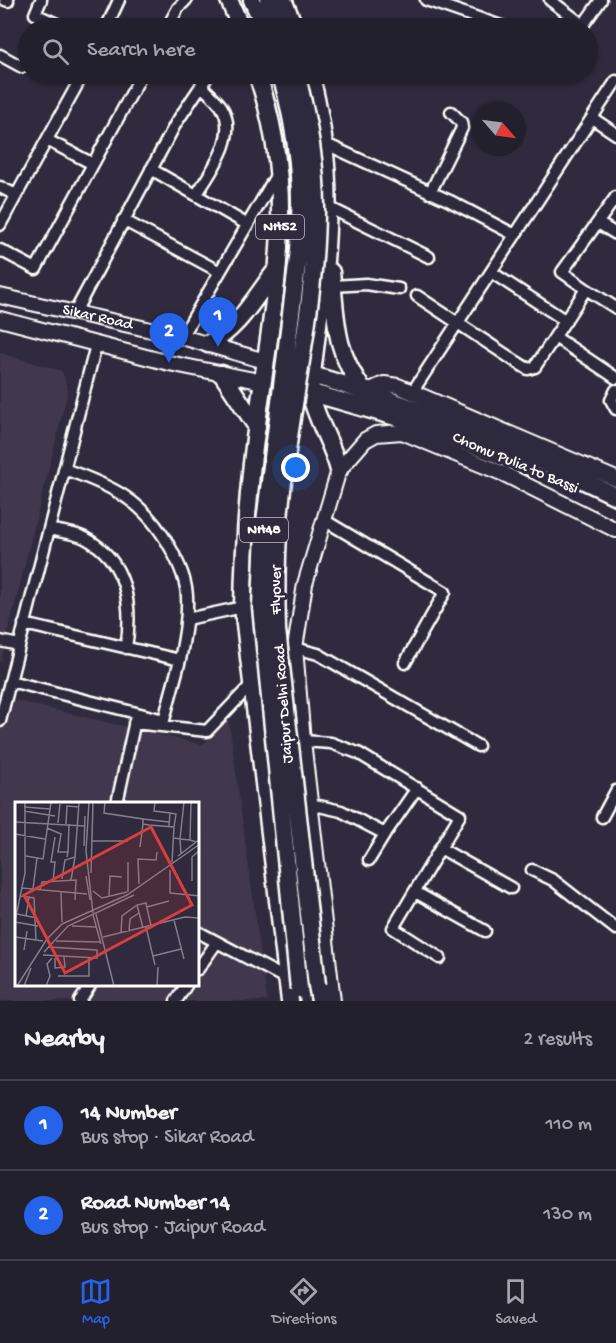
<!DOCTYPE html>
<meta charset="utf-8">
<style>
:root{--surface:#23202e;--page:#2b2836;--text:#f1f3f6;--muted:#a3a3aa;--line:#403e4a;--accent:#2563eb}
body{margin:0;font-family:"Gochi Hand",sans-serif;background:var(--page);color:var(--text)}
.compass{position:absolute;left:472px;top:102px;width:54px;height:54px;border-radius:50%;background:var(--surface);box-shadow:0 2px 4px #0004;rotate:118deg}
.you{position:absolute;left:296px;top:468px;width:21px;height:21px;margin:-15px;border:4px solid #fff;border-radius:50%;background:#1a73e8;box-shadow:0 0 0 9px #1a73e833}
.badge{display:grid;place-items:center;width:39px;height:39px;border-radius:50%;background:var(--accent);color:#fff;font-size:20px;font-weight:700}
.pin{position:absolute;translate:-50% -50px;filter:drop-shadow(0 2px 3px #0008)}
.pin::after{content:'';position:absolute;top:32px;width:21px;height:18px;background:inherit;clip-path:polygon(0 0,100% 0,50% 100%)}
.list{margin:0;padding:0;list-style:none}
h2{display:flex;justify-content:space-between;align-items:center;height:78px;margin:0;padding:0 24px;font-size:26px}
h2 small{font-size:20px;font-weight:400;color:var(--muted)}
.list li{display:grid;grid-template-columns:39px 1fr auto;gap:18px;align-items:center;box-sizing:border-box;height:90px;padding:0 24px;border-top:2px solid var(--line)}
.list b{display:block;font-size:22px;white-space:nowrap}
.list p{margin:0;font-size:20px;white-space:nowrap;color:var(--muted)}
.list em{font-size:20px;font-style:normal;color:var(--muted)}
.icon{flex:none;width:33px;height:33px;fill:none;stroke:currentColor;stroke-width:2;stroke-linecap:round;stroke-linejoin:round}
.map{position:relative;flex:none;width:616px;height:1001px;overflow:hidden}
.search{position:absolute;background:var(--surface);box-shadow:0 2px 4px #0004;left:18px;right:18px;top:18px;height:66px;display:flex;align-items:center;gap:15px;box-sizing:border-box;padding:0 21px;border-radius:33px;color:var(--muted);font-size:22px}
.sheet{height:258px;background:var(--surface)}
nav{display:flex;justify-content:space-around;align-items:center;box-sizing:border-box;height:84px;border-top:2px solid var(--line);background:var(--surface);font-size:16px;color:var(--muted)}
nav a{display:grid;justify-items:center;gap:3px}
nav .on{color:var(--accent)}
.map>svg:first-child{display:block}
.built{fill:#42394e;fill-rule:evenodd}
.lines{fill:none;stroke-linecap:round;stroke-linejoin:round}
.minor-casing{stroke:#fff;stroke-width:15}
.major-casing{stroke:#fff;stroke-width:18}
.highway-casing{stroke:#fff;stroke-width:21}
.minor{stroke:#2f2a3d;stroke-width:10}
.major{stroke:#2f2a3d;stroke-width:14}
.highway{stroke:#2f2a3d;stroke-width:16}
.highway-bridge-casing{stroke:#fff;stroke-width:21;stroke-linecap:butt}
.highway-bridge{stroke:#2f2a3d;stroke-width:16}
.labels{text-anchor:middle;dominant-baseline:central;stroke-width:6;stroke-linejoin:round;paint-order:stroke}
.shield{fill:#2f2a3d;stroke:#c1bfc5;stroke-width:1.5}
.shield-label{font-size:15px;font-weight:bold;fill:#fff}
.street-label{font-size:16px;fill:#fff;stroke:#2f2a3d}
.inset-road{fill:none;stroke:#827f8b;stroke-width:1.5}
.view{fill:#da3e3e;fill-opacity:0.15;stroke:#da3e3e;stroke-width:3}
.inset-edge{fill:none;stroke:#fff;stroke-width:3}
</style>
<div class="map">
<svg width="616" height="1001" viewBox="0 0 616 1001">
<rect width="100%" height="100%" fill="#2f2a3d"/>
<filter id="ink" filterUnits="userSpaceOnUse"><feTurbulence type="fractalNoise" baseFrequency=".0167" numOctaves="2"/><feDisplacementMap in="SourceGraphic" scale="12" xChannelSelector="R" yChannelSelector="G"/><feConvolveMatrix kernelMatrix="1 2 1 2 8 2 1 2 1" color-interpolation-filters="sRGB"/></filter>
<g filter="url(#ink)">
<path class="built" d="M0,353l62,18 6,20 -68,273z
M0,697l203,48 25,-30 39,286h-267zM16,803h182v181h-182z"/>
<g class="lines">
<g class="minor-casing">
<path id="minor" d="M5,0l3,1
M41,0l-6,14 31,14
M426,0l81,28
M550,0l33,25
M106,28l13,-28
M167,28l11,-20 8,-8
M581,28l20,-28
M0,55l22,12
M592,118l24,16
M47,140l46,24
M326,144l124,57 65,34
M151,169l97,56
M0,187l16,8
M430,193l32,-65 -1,-6 -10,-10
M197,194c14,-23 43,-59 24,-88 -5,-7 -14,-14 -20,-21
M330,208l99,49
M123,220l97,52
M598,223l18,11
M0,225l83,-151
M0,250l36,19 106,-195
M491,272l75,49
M333,286l33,-2 33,5
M586,289l30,19
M417,296l98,65 13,8 7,-2 51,-78 -24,-17 54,-75
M74,314l102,-191 33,-49
M182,337l95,-163
M555,337l61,41
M616,390l-5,10 5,9
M413,391l203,-310
M64,469c49,17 81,32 107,80 8,15 15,30 16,47 1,22 -3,43 -7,64
M324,520l121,72 -40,71
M49,529c11,3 26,4 36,9 42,22 48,68 41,110
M187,619l56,-12
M0,641l19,4
M295,648l23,6 160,92
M10,681l154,39 16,-60 -156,-36
M0,721l96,-376
M134,723l73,8 44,-46
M303,741l28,2 27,10 102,62 -67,113 47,30
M117,803l19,-87
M310,804l31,7 44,23 -16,26
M602,817l14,-26
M385,834l32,-46
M440,848l71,40
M532,870l21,10 63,49
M415,892l70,39
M198,932l89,47
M198,969l19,-27
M80,1001l11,-17
M176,1001l11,-17"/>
</g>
<g class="major-casing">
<g id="major">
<path id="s1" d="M0,296l182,41 83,24"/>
<path d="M0,319l169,44 94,19"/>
<path d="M366,392l18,-8 14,2 218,93"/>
<path d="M333,1001l-30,-260 -8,-93 10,-64 34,-114 26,-30 11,-6 26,-2 102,42 112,56"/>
</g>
</g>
<g class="highway-casing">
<path id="highway" d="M229,0l12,28
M252,0l13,28
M269,0l12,28
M283,0l12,28
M257,74c42,118 17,221 1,342 -9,63 -14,127 -15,191l47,394
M310,74c32,116 13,201 0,317 5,28 22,51 29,79
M331,272c6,49 2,75 32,118
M208,344c31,-15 48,-49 69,-75
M302,372c109,31 212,75 314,124
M222,374l35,53
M302,390l111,32 117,45
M317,985l3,16"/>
</g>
<use href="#minor" class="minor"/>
<use href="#major" class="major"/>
<use href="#highway" class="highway"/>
<g class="highway-bridge-casing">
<path id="highway-bridge" d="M281,74c17,61 22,113 18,176l-35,280 -3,77 38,382
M296,74c12,44 20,88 20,134 0,105 -29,208 -37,312 -3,37 -3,73 -2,110l40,355"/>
</g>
<use href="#highway-bridge" class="highway-bridge"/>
</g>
</g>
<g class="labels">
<g class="shield">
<rect x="256" y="215" width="48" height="24" rx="4.5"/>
<rect x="240" y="518" width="48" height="24" rx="4.5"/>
</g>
<g class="shield-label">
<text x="280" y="227">NH52</text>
<text x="264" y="530">NH48</text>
</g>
<g class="street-label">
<text stroke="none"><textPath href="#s1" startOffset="100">Sikar Road</textPath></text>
<text transform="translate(515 464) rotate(23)">Chomu Pulia to Bassi</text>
<text transform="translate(277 590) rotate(-90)">Flyover</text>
<text transform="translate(285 704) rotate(-94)">Jaipur Delhi Road</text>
</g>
</g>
<g transform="translate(15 802)">
<rect width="184" height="184" fill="#2f2a3d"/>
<path class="inset-road" d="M74,0l-3,49 7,62M90,0l-1,11 39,6v5l6,1 25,2 -2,35M140,0l-1,9 16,2 -1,13M169,0l-4,37 10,1M176,0l-1,38 6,2M9,5l26,2M9,9l31,5M155,11l6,1 -2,13M128,17l26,3M0,20l69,4M43,21l2,-19M51,22l1,-18 12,1M32,26l14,6 -3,18h10l-1,5M0,32l30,5M159,36l6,1 1,15M76,39h37M69,44l1,-30M125,45l3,-23M53,50l1,-28M11,54l17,3 8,-57M163,54l22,-17M60,55l4,-54M155,68v23l30,3M76,71l2,-71M71,74l4,24M47,77l3,-19 10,-3 -4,23M177,79v-24l8,-7M38,80l2,-20h-4l4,-25M124,82l-1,-25 18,1 1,-8M7,86l65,6M18,87l4,-31M25,88l2,-8 34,-2 -1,20M78,89l9,7 25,-6M46,90l1,30M113,90v-30M6,94l13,2 2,42M94,94l1,-20 12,1M132,105l22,-6M2,112l20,4M81,112l18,72M78,113l8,29M11,114l3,-19M159,118l10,39M0,119l10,-48v-71M0,120l23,4M57,124l24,1M131,125l9,38M128,126l-6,-23 9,-2 5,23M114,129l1,-12 9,-6M106,131l1,-17 15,-11M0,135l28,4M88,135l82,-20 15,1M41,139l44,1M9,148l3,-19M29,150l24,-26 66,-31M28,153l54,3v-8l-49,-3M138,154l28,-7M40,156v10l10,-1 -1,-10M43,174h31v-18M2,184l30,-47 15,-15 65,-29 73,-51M9,184l7,-18M31,184l4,-10 -3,-12 5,-6M142,184l1,-19"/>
<path class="view" d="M136,25l41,78 -127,68 -41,-78z"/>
<rect width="184" height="184" class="inset-edge"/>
</g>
</svg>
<svg class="compass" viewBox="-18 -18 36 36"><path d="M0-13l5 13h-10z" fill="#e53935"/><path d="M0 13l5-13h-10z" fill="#a3a3aa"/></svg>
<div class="you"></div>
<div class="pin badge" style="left:218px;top:347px">1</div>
<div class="pin badge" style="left:169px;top:363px">2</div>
<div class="search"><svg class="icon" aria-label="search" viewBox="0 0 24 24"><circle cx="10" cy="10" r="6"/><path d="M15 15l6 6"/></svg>Search here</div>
</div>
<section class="sheet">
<h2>Nearby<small>2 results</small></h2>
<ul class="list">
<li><span class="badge">1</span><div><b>14 Number</b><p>Bus stop · Sikar Road</p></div><em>110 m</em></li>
<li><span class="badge">2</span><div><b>Road Number 14</b><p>Bus stop · Jaipur Road</p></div><em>130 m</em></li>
</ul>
</section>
<nav>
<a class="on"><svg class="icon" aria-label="map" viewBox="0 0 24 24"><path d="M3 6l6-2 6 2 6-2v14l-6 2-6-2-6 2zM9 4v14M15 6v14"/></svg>Map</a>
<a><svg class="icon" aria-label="directions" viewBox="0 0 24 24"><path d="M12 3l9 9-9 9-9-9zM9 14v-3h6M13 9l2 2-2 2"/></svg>Directions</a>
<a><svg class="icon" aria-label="saved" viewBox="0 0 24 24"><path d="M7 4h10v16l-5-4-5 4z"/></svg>Saved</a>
</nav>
